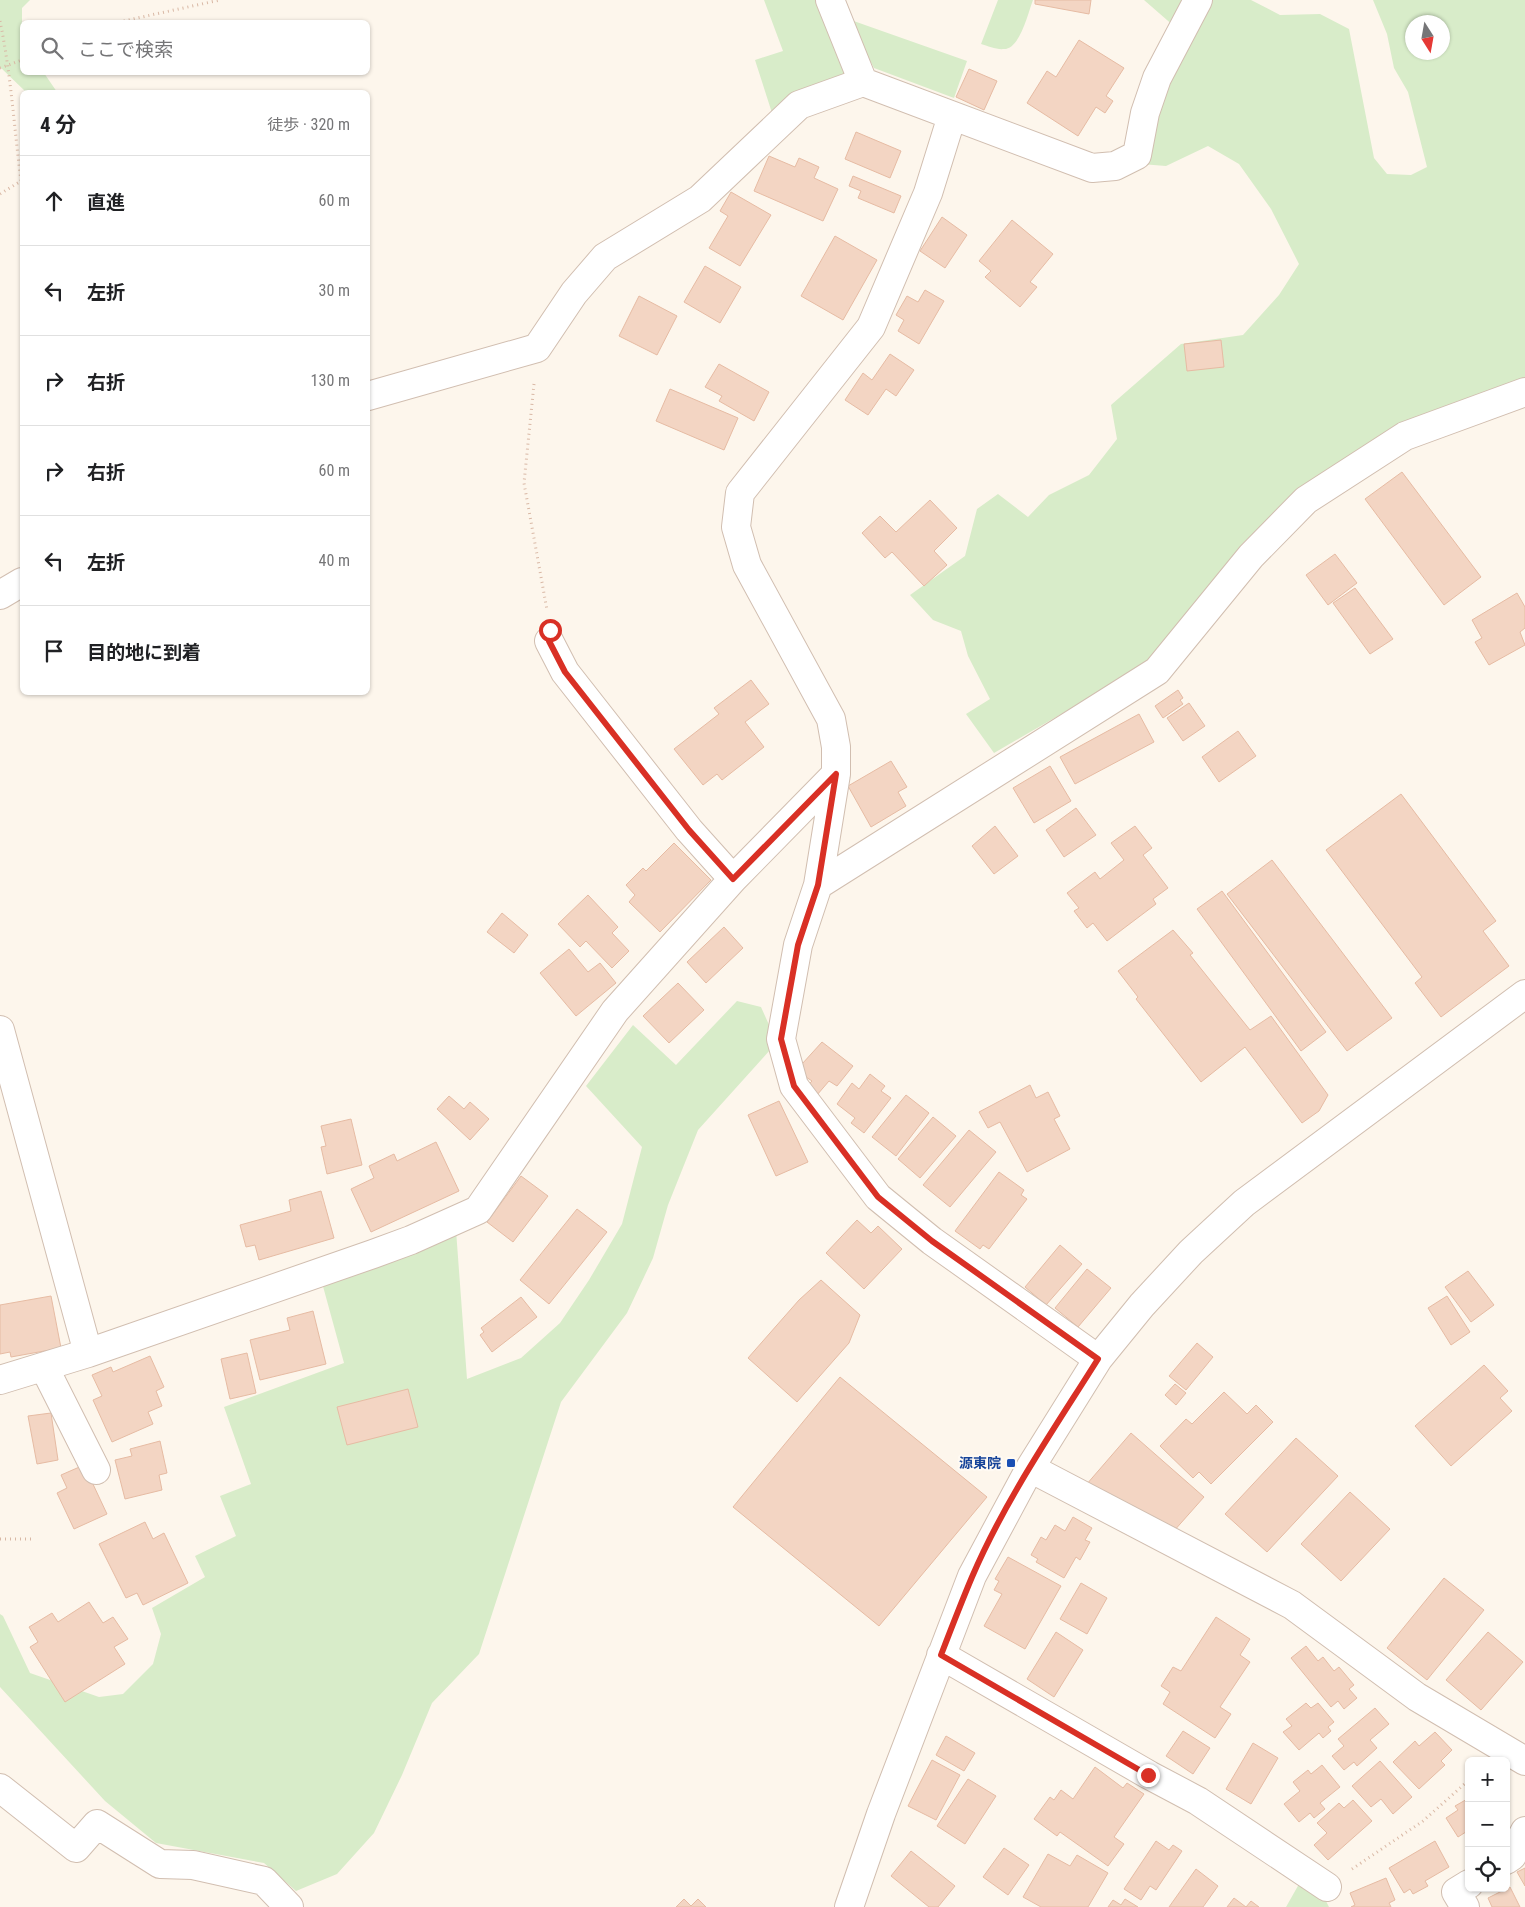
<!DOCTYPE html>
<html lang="ja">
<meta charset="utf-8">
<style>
:root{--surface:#fff;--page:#f2f2f2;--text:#202124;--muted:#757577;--line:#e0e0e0}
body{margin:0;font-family:"Roboto Condensed","Noto Sans JP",sans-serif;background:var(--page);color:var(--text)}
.controls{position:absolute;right:15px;bottom:15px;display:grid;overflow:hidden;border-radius:8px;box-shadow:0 1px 4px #0004}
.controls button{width:45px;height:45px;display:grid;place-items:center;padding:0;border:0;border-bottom:1px solid var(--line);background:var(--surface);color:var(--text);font:25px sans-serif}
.compass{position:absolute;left:1405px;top:15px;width:45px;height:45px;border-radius:50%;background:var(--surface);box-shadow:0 1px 4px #0004;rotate:169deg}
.stop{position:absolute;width:15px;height:15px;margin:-11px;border:4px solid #d93025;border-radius:50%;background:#fff}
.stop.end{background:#d93025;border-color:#fff;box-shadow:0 1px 5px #0008}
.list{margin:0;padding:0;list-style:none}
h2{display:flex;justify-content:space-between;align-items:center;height:65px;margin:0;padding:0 20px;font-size:21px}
h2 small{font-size:16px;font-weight:400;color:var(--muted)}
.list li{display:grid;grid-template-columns:32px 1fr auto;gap:15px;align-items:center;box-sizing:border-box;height:90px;padding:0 20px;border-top:1px solid var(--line)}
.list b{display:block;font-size:19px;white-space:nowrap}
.list em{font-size:16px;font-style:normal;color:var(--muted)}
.icon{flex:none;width:28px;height:28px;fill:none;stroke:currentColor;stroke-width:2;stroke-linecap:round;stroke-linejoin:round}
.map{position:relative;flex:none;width:1525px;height:1907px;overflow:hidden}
.search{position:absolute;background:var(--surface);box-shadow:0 1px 4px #0004;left:20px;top:20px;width:350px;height:55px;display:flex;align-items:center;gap:12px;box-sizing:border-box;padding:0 18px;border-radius:8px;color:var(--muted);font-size:19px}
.panel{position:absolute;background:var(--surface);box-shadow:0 1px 4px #0004;left:20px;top:90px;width:350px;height:605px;border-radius:8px}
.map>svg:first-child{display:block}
.green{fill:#d8ecc9;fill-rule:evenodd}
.building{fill:#f3d5c3;stroke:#e6bba3}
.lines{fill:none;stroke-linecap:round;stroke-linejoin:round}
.minor-casing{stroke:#d1beb0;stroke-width:30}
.path{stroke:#d9b8a5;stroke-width:3;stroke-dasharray:1 4;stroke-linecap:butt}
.minor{stroke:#fff;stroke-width:28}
.route{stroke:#d93025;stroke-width:6}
.transit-dot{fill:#1a4fb4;stroke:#fffaf3;stroke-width:2}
.labels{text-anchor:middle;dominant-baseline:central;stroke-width:4;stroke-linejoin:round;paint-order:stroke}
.transit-label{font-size:14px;font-weight:bold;fill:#164399;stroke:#fffaf3;text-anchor:end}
</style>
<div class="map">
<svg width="1525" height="1907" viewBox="0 0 1525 1907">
<rect width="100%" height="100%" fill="#fdf6ec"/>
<path class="green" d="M0,0h30l-8,8v64l22,1 13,19h-31l-26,-25z
M764,0h57l31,74 -80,39 -17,-53 28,-9z
M998,0h35c-5,13 -13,49 -29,49 -7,1 -16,-3 -23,-5z
M1144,0h47l-16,27z
M1208,0h43l29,15 40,-1 29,15 25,129 13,16 24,1 16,-8 -19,-75 -14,-24 -7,-34 -14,-34h152v384l-227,108 -55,51 -92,119 -157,91 -28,-39 24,-15 -22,-43 -7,-25 -28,-11 -23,-25 55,-39 12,-47 21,-15 30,23 21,-22 40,-20 28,-36 -6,-34 70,-61 62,-9 36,-40 20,-31 -28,-55 -32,-45 -31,-18 -42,20 -25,-2 20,-82zM1412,22h30v30h-30z
M848,19l119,42 -13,37 -80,-30z
M737,1001l24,6 9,20v23l-72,80 -30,75 -15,53 -26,55 -66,89 -82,252 -47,49 -30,72 -28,58 -37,41 -41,17 -32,-28 -108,-20 -51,-42 -105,-114v-73l3,2 27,57 69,24 24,-3 30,-30 8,-30 -9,-26 53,-31 -10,-21 41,-20 -16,-40 31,-12 -27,-77 120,-44 -23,-84 135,-49 11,149 54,-21 39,-35 29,-43 33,-56 20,-77 -56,-61 47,-61 43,40z
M1303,1877l21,20 5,10h-43z"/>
<path class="building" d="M1035,0h56l-2,14 -54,-10z
M1079,40l45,28 -18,28 7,5 -8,12 -9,-6 -18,29 -51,-33 20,-32 9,6z
M969,69l28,12 -13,29 -28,-13z
M856,132l45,19 -11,27 -45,-19z
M769,156l26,11 4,-9 20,9 -5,11 24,11 -15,32 -69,-30z
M853,176l48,20 -7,17 -36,-15 3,-7 -12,-5z
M731,192l40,23 -31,51 -31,-18 19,-32 -8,-5z
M942,217l25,18 -22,33 -25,-17z
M1012,220l41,34 -23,28 7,5 -17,20 -35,-30 6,-6 -12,-10z
M835,236l42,24 -34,60 -42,-24z
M705,266l36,21 -21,36 -36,-21z
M925,290l19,11 -25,43 -21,-13 6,-11 -8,-5 11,-19 11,6z
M639,296l38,20 -20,39 -38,-19z
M1221,340l3,27 -37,4 -3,-27z
M890,354l24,16 -18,26 -10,-7 -18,26 -23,-15 18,-27 9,7z
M719,364l50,28 -15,29 -35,-20 3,-5 -17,-9z
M670,389l68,29 -14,32 -68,-29z
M1402,472l79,105 -37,28 -79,-106z
M930,500l27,28 -23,23 13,14 -23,21 -32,-34 -7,6 -23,-25 18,-17 16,16z
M1335,554l22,29 -29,22 -22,-30z
M1355,588l38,51 -23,15 -37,-51z
M1517,593l8,14v21l-5,4 5,13 -36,20 -14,-23 7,-4 -10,-18z
M751,680l18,24 -24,18 19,25 -42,33 -5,-6 -14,11 -29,-36 45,-35 -5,-6z
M1178,690l5,8 -3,2 3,4 -20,14 -8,-12z
M1189,703l16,23 -22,15 -16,-23z
M1139,714l15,28 -79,42 -15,-27z
M1238,731l18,25 -37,26 -17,-25z
M891,761l16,26 -9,5 8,14 -35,21 -23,-41z
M1050,766l21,35 -37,22 -21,-35z
M1401,794l95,127 -13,10 26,35 -68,51 -26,-34 7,-6 -96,-127z
M1076,808l20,27 -32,22 -18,-27z
M995,826l23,30 -24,18 -22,-28z
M1135,826l17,22 -9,7 25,33 -15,11 3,5 -49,37 -14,-18 -6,5 -13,-17 5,-3 -12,-15 28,-21 5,7 24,-19 -13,-17z
M674,843l37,37 -51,52 -31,-30 6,-7 -9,-10 17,-17 3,3z
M1272,860l120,158 -45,33 -120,-157z
M1222,891l104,141 -25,19 -104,-142z
M588,895l30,32 -6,6 17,18 -17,17 -26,-27 -6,6 -22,-23z
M502,913l26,22 -14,18 -27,-21z
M724,927l19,21 -37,35 -19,-21z
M1173,930l20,23 -3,2 60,75 21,-14 57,79 -9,16 -17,12 -57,-76 -44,35 -65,-83 2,-2 -20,-26z
M569,949l19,23 12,-9 16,20 -40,33 -36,-43z
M678,983l26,27 -35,33 -26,-27z
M822,1042l31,24 -16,20 -8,-5 -12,14 -11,-8 6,-6 -9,-6 -1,-11z
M870,1074l15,12 -4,5 10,7 -27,35 -13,-10 4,-5 -18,-14 15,-21 7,6z
M1030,1085l6,13 12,-6 12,24 -6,3 16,30 -43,23 -27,-50 -12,6 -9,-16z
M906,1095l23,18 -33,43 -24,-19z
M449,1096l15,13 6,-7 19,17 -19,21 -33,-31z
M779,1101l29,61 -32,14 -28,-61z
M933,1117l23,19 -36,42 -22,-19z
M351,1119l11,46 -35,9 -6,-27 5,-1 -5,-20z
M969,1130l27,22 -46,55 -27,-22z
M436,1142l23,49 -88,41 -20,-43 23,-11 -5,-12 25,-12 3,7z
M999,1172l25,18 -3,5 6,4 -38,50 -6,-4 -3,4 -25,-18z
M521,1176l27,20 -35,46 -26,-20z
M321,1191l13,47 -75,22 -4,-15 -9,2 -6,-22 51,-14 -2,-11z
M577,1209l30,23 -58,72 -29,-24z
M857,1220l14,13 7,-7 24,23 -38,40 -38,-36z
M1060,1245l22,19 -36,41 -21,-18z
M1087,1269l24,19 -33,39 -23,-19z
M1468,1271l26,34 -23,17 -26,-35z
M821,1280l39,35 -11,28 -52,59 -49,-44 51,-58z
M51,1296l10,52 -50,9 -1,-5 -10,2v-49z
M1447,1296l23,36 -19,13 -23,-37z
M521,1297l16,20 -45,35 -12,-17 4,-3 -3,-4z
M313,1311l13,53 -66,16 -10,-40 40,-10 -3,-12z
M1197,1343l16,14 -27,33 -17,-14z
M247,1353l9,40 -26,6 -9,-40z
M150,1356l14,31 -8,4 6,15 -14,6 5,12 -41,18 -19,-42 9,-4 -10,-21 19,-8 2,5z
M1484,1365l24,26 -8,7 12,13 -61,55 -36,-40z
M840,1377l147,120 -108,129 -146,-119z
M1175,1384l11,9 -10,12 -11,-10z
M408,1389l10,38 -71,18 -10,-38z
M1224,1392l23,22 9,-9 17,17 -62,62 -12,-12 -6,6 -33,-32 26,-27 6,5z
M51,1413l7,47 -21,4 -9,-48z
M1131,1433l73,64 -31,35 -70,-35 -4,-9 -7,2 -6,-5z
M1296,1438l42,38 -71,76 -42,-38z
M160,1441l7,32 -8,2 3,15 -37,9 -10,-39 17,-4 -2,-7z
M84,1465l23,49 -33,15 -17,-36 10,-5 -6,-13z
M1350,1492l40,37 -49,52 -40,-37z
M1073,1517l19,11 -7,12 5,2 -10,18 -4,-3 -12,21 -28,-16 2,-3 -7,-4 10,-18 5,3 9,-15 10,6z
M145,1522l8,17 11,-6 24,50 -45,22 -6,-12 -11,5 -27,-54z
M1008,1557l53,29 -36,63 -41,-23 18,-32 -8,-4 5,-9 -4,-2z
M1444,1578l40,32 -57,70 -40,-32z
M1081,1583l26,15 -20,36 -27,-15z
M89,1602l14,21 10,-6 15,22 -14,8 11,17 -60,38 -35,-55 8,-5 -9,-15 23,-14 6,9z
M1216,1617l34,22 -10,16 10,7 -30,45 11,7 -16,24 -52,-34 7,-12 -9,-6 12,-19 8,4z
M1056,1632l27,18 -29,47 -27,-18z
M1488,1632l35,30 -42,48 -35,-30z
M1306,1646l12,15 5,-4 11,14 5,-4 15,18 -5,4 8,9 -13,11 -6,-8 -7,6 -40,-49z
M1306,1703l5,5 7,-5 16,19 -6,5 3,4 -8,7 -4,-5 -20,17 -16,-18 9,-6 -6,-7z
M1375,1708l14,16 -19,16 7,8 -20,18 -3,-4 -10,8 -12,-14 12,-10 -6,-7z
M1183,1731l27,17 -17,26 -27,-18z
M1435,1732l17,18 -11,11 4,4 -26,24 -26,-27 22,-21 4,5z
M946,1736l29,17 -11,18 -28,-16z
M1253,1743l25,15 -27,46 -25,-15z
M932,1760l28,15 -24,45 -28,-14z
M1380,1761l32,36 -19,17 -12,-15 -10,8 -19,-21z
M1322,1765l18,22 -20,16 5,6 -11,9 -4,-5 -11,9 -15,-18 16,-13 -7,-9 15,-12 3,4z
M1095,1767l28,21 4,-5 17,11 -30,43 10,7 -16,22 -48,-34 -3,4 -23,-17 16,-22 4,3 7,-10 12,9z
M968,1779l28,17 -31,48 -28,-18z
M1469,1798v32l-11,7 -12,-19 12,-8 -3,-4z
M1353,1800l19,21 -44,39 -14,-15 13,-12 -10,-10 22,-20 5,5z
M1156,1841l13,9 4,-5 9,6 -26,39 -6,-4 -9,14 -17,-11z
M1435,1841l14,26 -24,14 3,5 -15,8 -3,-5 -6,4 -15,-25z
M1004,1848l25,17 -21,30 -25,-18z
M911,1851l44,35 -17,21h-9l-38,-31z
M1048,1854l22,12 7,-11 31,18 -20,34h-47l-18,-10z
M1525,1868v18l-8,-14z
M1196,1869l22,17 -15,21h-34z
M1386,1878l9,22 -6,3 2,4h-40l4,-2 -5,-12z
M1510,1887l10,20h-28l-4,-9z
M1234,1898l12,9 5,-6 8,6h-32z
M684,1899l7,7 7,-7 8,8h-30z
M1125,1899l13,8h-30l5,-7 8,5z"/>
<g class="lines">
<g class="minor-casing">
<path id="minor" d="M830,0l33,82 229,86 23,-2 22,-11 8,-42 12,-35 41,-78
M952,116l-24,77 -57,134 -131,166 -4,34 11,38 84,154 5,28v27l-18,111 -20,60 -17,94 13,47 84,111 54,44 166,118
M368,396l169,-48 37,-55 31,-36 95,-58 99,-94 64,-23
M0,595l22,-13
M549,641l16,31 124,158 44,49
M818,885l339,-214 94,-115 55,-56 99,-64 120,-44
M0,1030l88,323
M44,1367l52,103
M0,1380l88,-27 285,-99 38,-14 67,-30 137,-199 118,-132 103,-105
M1030,1468l262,137 125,92 108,64
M941,1655l208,120 49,26 129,86
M0,1788l76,60 21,-24 63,40 33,1 71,16 25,26
M1506,1860l6,-4 13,-25
M849,1907l32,-93 91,-238 58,-108 68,-109 44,-54 49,-53 53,-49 281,-209
M1465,1907l-9,-15 13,-8"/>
</g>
<path class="path" d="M0,21c11,53 14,106 21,160l-21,13
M119,22l101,-22
M0,68l22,-8
M534,384l-10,99 23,127
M0,1539h35
M1352,1869l71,-48 46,-41"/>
<use href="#minor" class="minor"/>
</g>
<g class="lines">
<path class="route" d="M550,630l-1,11 16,31 124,158 44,49 103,-105 -18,111 -20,60 -17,94 13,47 84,111 54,44 166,118c-44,70 -93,141 -126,218 -11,26 -21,52 -31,78l207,120"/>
</g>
<rect class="transit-dot" x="1006" y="1458" width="10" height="10" rx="2.5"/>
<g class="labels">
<g class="transit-label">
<text x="1001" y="1463">源東院</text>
</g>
</g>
</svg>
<div class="controls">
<button>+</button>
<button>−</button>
<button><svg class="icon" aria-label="locate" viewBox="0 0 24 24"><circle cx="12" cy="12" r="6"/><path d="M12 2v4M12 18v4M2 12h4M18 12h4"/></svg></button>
</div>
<svg class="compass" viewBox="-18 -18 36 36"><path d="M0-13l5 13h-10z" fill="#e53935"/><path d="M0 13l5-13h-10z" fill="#757577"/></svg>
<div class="stop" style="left:550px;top:630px"></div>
<div class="stop end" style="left:1148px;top:1775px"></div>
<div class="search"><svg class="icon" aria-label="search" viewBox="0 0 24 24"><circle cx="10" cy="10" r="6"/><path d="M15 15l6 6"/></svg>ここで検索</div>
<section class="panel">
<h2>4 分<small>徒歩 · 320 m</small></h2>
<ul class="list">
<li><svg class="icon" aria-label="ahead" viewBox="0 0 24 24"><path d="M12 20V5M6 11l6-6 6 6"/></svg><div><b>直進</b></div><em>60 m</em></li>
<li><svg class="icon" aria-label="left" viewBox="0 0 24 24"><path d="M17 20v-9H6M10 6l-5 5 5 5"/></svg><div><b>左折</b></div><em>30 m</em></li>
<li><svg class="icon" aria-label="right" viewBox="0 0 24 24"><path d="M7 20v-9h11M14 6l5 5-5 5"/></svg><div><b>右折</b></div><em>130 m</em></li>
<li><svg class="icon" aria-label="right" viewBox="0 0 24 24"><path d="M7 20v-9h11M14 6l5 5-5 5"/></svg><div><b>右折</b></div><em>60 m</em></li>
<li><svg class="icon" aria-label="left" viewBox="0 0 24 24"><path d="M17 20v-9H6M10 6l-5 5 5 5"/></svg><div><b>左折</b></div><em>40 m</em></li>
<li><svg class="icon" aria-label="arrive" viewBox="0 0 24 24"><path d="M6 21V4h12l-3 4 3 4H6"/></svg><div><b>目的地に到着</b></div></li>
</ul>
</section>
</div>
